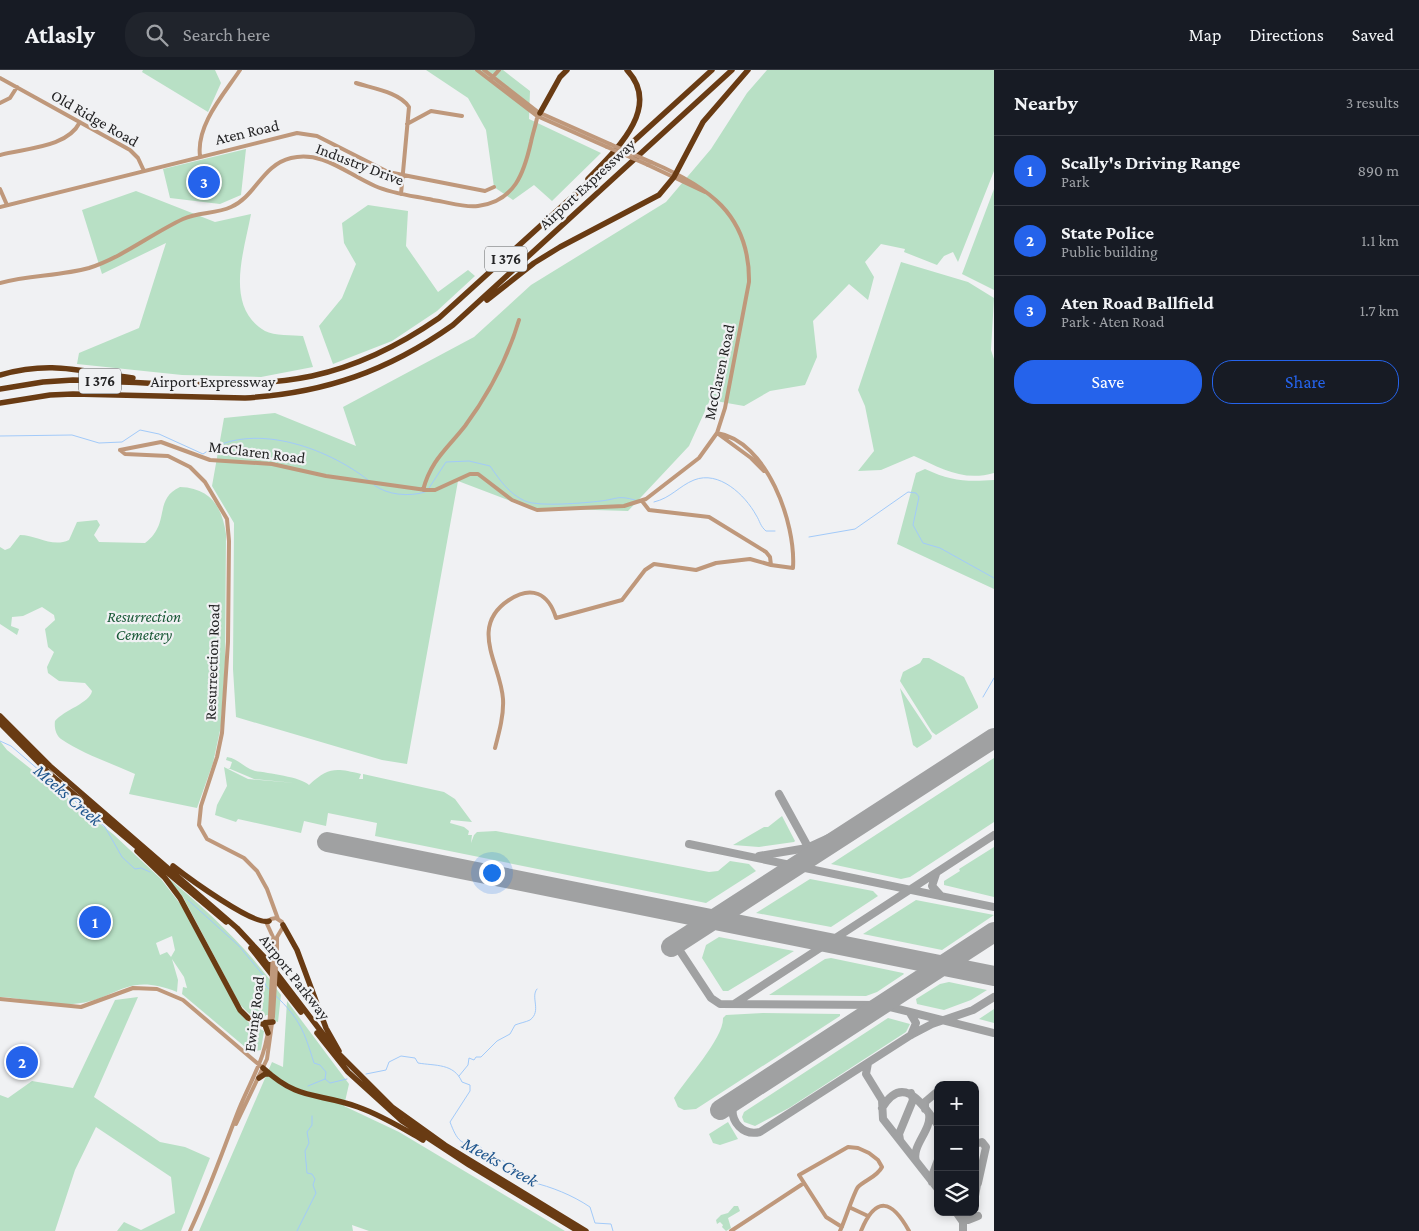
<!DOCTYPE html>
<meta charset="utf-8">
<style>
:root{--surface:#171b24;--page:#20242c;--text:#f1f3f6;--muted:#9ea1a6;--line:#363941;--accent:#2563eb}
body{margin:0;font-family:"Crimson Pro",serif;background:var(--page);color:var(--text)}
.controls{position:absolute;right:15px;bottom:15px;display:grid;overflow:hidden;border-radius:10px;box-shadow:0 2px 8px #0003}
.controls button{width:45px;height:45px;display:grid;place-items:center;padding:0;border:0;border-bottom:1px solid var(--line);background:var(--surface);color:var(--text);font:25px sans-serif}
.you{position:absolute;left:491px;top:802px;width:18px;height:18px;margin:-12px;border:4px solid #fff;border-radius:50%;background:#1a73e8;box-shadow:0 0 0 8px #1a73e833}
.badge{display:grid;place-items:center;width:32px;height:32px;border-radius:50%;background:var(--accent);color:#fff;font-size:16px;font-weight:700}
.pin{position:absolute;translate:-50% -50%;border:2px solid #fff;box-shadow:0 1px 5px #0006}
.list{margin:0;padding:0;list-style:none}
h2{display:flex;justify-content:space-between;align-items:center;height:65px;margin:0;padding:0 20px;font-size:21px}
h2 small{font-size:16px;font-weight:400;color:var(--muted)}
.list li{display:grid;grid-template-columns:32px 1fr auto;gap:15px;align-items:center;box-sizing:border-box;height:70px;padding:0 20px;border-top:1px solid var(--line)}
.list b{display:block;font-size:19px;white-space:nowrap}
.list p{margin:0;font-size:16px;white-space:nowrap;color:var(--muted)}
.list em{font-size:16px;font-style:normal;color:var(--muted)}
.actions{display:flex;gap:10px;padding:15px 20px}
.actions a{flex:1;padding:11px 0;border:1px solid var(--accent);border-radius:20px;text-align:center;font-size:18px;color:var(--accent)}
.actions .main{background:var(--accent);color:#fff}
.icon{flex:none;width:28px;height:28px;fill:none;stroke:currentColor;stroke-width:2;stroke-linecap:round;stroke-linejoin:round}
.map{position:relative;flex:none;width:994px;height:1161px;overflow:hidden}
header{display:flex;align-items:center;gap:30px;box-sizing:border-box;height:70px;padding:0 25px;background:var(--surface);border-bottom:1px solid var(--line)}
header strong{font-size:24px}
nav{display:flex;gap:28px;margin-inline-start:auto;font-size:18px}
.search{width:350px;height:45px;background:var(--page);display:flex;align-items:center;gap:12px;box-sizing:border-box;padding:0 18px;border-radius:20px;color:var(--muted);font-size:19px}
main{display:flex}
aside{flex:1;background:var(--surface)}
.map>svg:first-child{display:block}
.green{fill:#b8e0c5;fill-rule:evenodd}
.lines{fill:none;stroke-linecap:round;stroke-linejoin:round}
.stream{stroke:#a2caf9;stroke-width:1}
.taxiway{stroke:#a0a1a2;stroke-width:8}
.runway{stroke:#a0a1a2;stroke-width:20}
.minor{stroke:#bf987b;stroke-width:4}
.highway{stroke:#693b13;stroke-width:5.5}
.minor-bridge{stroke:#bf987b;stroke-width:4}
.labels{text-anchor:middle;dominant-baseline:central;stroke-width:4.5;stroke-linejoin:round;paint-order:stroke}
.shield{fill:#f0f1f3;stroke:#616263;stroke-width:1}
.shield-label{font-size:15px;font-weight:bold;fill:#242425}
.street-label{font-size:16px;fill:#242425;stroke:#f0f1f3}
.park-label{font-size:16px;font-style:italic;fill:#175735;stroke:#f0f1f3}
.water-label{font-size:18px;font-style:italic;fill:#1e558d;stroke:#f0f1f3}
</style>
<header>
<strong>Atlasly</strong>
<div class="search"><svg class="icon" aria-label="search" viewBox="0 0 24 24"><circle cx="10" cy="10" r="6"/><path d="M15 15l6 6"/></svg>Search here</div>
<nav><a>Map</a><a>Directions</a><a>Saved</a></nav>
</header>
<main>
<div class="map">
<svg width="994" height="1161" viewBox="0 0 994 1161">
<rect width="100%" height="100%" fill="#f0f1f3"/>
<path class="green" d="M143,0h72l6,13 -13,29 -66,-40z
M426,0h77l27,21 -1,28 72,34 -49,48 -18,-16 -21,15 -19,-13 -8,-57 -18,-32z
M767,0h227v101l-36,91 -5,-10 -9,4 -7,9 -33,-13 1,-3 -24,-5 -16,18 9,15 -6,23 -19,-16 -36,37 4,36 -12,28 -35,6 -26,15 -34,-6 -21,46 -61,65 -99,-3 -71,-27 -51,283 -25,-4 -146,-43 -3,-48 1,-146 -22,-37 12,-68 51,-5 81,33 -13,-39 131,-70 57,-52 135,-83 45,-53 36,-56z
M246,79l-5,46 -21,9 -50,-6 -7,-29z
M994,119v101l-32,-16z
M136,121l79,31 36,-8c-7,38 -27,93 14,117 9,5 28,4 38,5l10,31 -52,10 -79,-2 -105,-11 2,-11 60,-25 27,-85 -64,31 -20,-64z
M368,135l40,6 -2,35 32,46 30,-22 7,6 -38,35 -45,30 -59,23 -14,-38 23,-28 14,-34 -12,-21 -2,-20z
M901,192l67,20 26,16 -3,52 3,9v114c-31,9 -53,-5 -80,-17l-33,14 -23,1 16,-20 -9,-45 -7,-16z
M925,399c26,12 41,13 69,11v109l-97,-45 19,-71z
M180,417c30,1 42,19 46,47l-1,128 -4,64 -8,37 -16,45 -68,-14 6,-20c-24,-11 -52,-20 -74,-35 -5,-4 -7,-11 -6,-18 9,-11 35,-18 37,-30l-7,-8 -26,-2 -11,-8 -1,-6 7,-15 -6,-5 -3,-18 10,-9 -1,-5 -12,-8 -19,9 -11,1 -1,9 8,3 -2,6 -17,-11v-77l5,3 5,-2 10,-13c17,0 32,13 49,5l8,-18 20,-2 3,5 -6,10 5,7 46,1c26,-19 8,-44 35,-56z
M923,588h6l35,19 14,29v2l-42,27 -4,-3 -32,-51 3,-9 17,-9z
M900,618l32,48 -1,3 -14,9 -4,-3z
M0,671l7,9 106,84 48,45 20,26 57,106 12,13 14,7 -3,19 -10,2 -69,-58 1,-7 4,1 -3,-11 -12,-18 6,21 -1,12c-53,-21 -59,9 -104,12 -24,2 -49,-6 -73,-7zM172,866l3,14 -4,7 -4,-5 -7,3 -4,-12z
M227,687c12,2 17,11 28,14 13,2 46,6 54,14 20,-18 26,-17 52,-11l-2,5h4v-5l81,18 11,7 17,23 -21,-2 -1,3 14,4 5,4 -1,4h4l-1,8 3,-8 3,-3 19,-1 213,41 9,-1 12,-10 19,3 7,7 -50,32 -331,-67 2,-13 -49,-10 -2,13 -22,-5 -3,12 -63,-14 -2,3 -21,-7 2,-10 10,-19 -3,-19 24,12 47,4 -41,-4 -26,-11h2l2,-6 -6,-2z
M994,688v64l-84,55 -9,2 -70,-15z
M782,746l13,25 -1,1 -35,5 -26,-2 31,-18h4z
M994,777v50l-50,-12v-4l16,-10 -1,-2z
M166,806c43,36 83,73 115,119l-3,27 -3,-1 -1,-5 -8,-1 -3,5c-10,-2 -17,-8 -24,-17l-56,-106z
M810,809l63,12 5,5 -47,31 -75,-14z
M916,830l5,1 73,14 -52,35 -79,-16z
M719,867l75,14 -66,40h-5l-21,-33 4,-13z
M831,888l72,15 1,1 -27,18 -11,4 -97,-1 56,-36z
M949,912l38,8 -16,10 -27,10 -27,-6 -1,-5 24,-15z
M138,927l-44,100 66,45 25,5 25,11 -29,73h-64l7,-9 17,8 34,-17 -4,-36 -75,-50 -21,43 -20,61h-55v-136l8,3 24,-17 41,7 42,-88z
M287,931l62,83 -5,22 55,26 166,99h-196l-17,-6 1,6h-154l73,-169 11,5z
M994,939v14l-15,-4z
M763,943l77,1v2l-144,93 -12,1 -6,-3 -4,-9c12,-19 50,-60 49,-80l3,-3z
M888,948l22,6 -4,8 -117,76 -34,18 -11,-4 -2,-5 2,-5z
M728,1052l10,17 -18,6 -7,-2 -4,-9z
M734,1136h4l2,5 -12,7 3,10 -5,3 -4,-4 1,-2 -3,-3 -3,2 -1,-4 5,-5 7,-2z"/>
<g class="lines">
<path class="stream" d="M0,366l72,-1 27,8 23,-1 18,-12 19,4 44,20c47,-34 123,-7 165,26
M374,415c13,10 35,12 51,7
M429,418l17,-26 23,-1 21,5c9,13 19,28 35,35 13,6 60,2 76,0 17,-2 16,-6 34,-1
M654,432c17,-4 25,-16 40,-22 25,-10 51,15 62,35 4,6 4,11 10,16h9
M809,467l46,-8 53,-37 8,1 3,4 -6,28 10,18 17,5 54,30
M983,627l11,-19
M0,671l11,5 94,81 17,30 13,12 6,-1 9,4
M188,830l51,46 24,29 3,11 4,4
M275,925c25,24 29,36 39,68l6,2 6,7 -1,7 5,4 17,-4
M366,1004l20,-4 3,-8 12,-6 14,2 3,5c17,3 36,0 44,19l8,3v6l-20,31c7,18 10,23 30,24l8,11 9,6 5,-3 25,15 4,7c21,5 41,13 59,25l5,16 16,1 2,7
M459,1006l9,-11 1,-7 5,2 2,-3h5l16,-16 13,-7 5,-9c5,-2 11,-3 15,-5 12,-9 0,-23 7,-31
M308,1016l17,-7
M297,1161l19,-38 -3,-8 2,-6 -3,-5 -5,-1 -2,-22 4,-8 -2,-11 5,-7v-9"/>
<path class="taxiway" d="M779,724l34,62
M689,774l305,63
M759,786l48,-8 59,-27
M936,804l-4,12 8,9
M676,875l35,53 9,6 162,1 112,28
M734,934l260,-169
M910,943l6,10 -5,12
M868,993l-2,11 16,26 1,19 55,70
M743,1026l-10,9c-3,17 10,31 27,27l151,-97 21,-11 41,-14 21,-13
M882,1038c22,-36 41,-2 56,17
M925,1039v-7l13,-11
M900,1070l-1,-6 14,-34 -2,-7
M975,1074l7,-2 4,5 -8,36
M916,1091c-5,-15 16,-31 13,-47
M932,1112v-6l6,-16
M975,1126l3,-17
M956,1142l7,10v9
M957,1142l6,2 6,-2
M960,1147l8,3 10,-4"/>
<path class="runway" d="M327,772l667,134
M671,877l323,-209
M720,1040l274,-178"/>
<path class="minor" d="M477,0l60,46 70,31
M484,0l54,42 72,32
M0,8l130,72 8,8 6,13
M491,9l8,-9
M356,13c15,5 44,9 53,24l-8,87
M0,33l10,-5 7,-11
M407,54l24,-13 31,5
M0,85c26,-7 67,-7 80,-33
M200,86c-4,-31 24,-62 40,-86
M648,95l57,27
M0,119l7,16
M0,137l297,-74 20,3 71,36 97,19 9,-4
M0,213c29,-8 60,-7 89,-15 34,-11 62,-34 94,-49 15,-7 33,-5 48,-12 25,-11 31,-42 60,-49 31,-8 56,16 84,28 18,8 39,10 58,14 15,2 31,8 45,6 37,-5 46,-33 53,-64 2,-10 6,-20 7,-30
M717,363l34,25 13,13
M120,380l41,-8 49,18 62,4 54,12 100,14h9l35,-16h8l34,26 25,10 87,-4 22,-7 53,-41 18,-25 8,-25 24,-126c1,-68 -42,-96 -98,-120
M120,380l5,4 43,2 22,11 15,15 22,37 2,22 -1,101 -6,91 -5,24 -16,49 -2,19 8,14 37,19 13,13 10,18 11,30
M423,420c8,-30 24,-41 42,-64 23,-31 43,-69 54,-106
M642,431l7,9 60,7 57,35 4,5 1,8 22,3c3,-45 -26,-127 -76,-135
M495,678c4,-15 9,-33 8,-49 -2,-34 -35,-72 6,-99 9,-6 19,-10 29,-6 10,4 15,14 18,24l66,-18 23,-30 9,-6 42,6 20,-7 34,-4 21,6
M273,880v-13l-6,-13 4,-5 5,-1 6,4 1,5 -6,10v13
M0,929l81,8 52,-19 24,1 26,11 80,68
M236,1054l31,-65 6,-43
M851,1138l17,8
M190,1161c19,-40 33,-81 49,-122 15,-36 28,-52 31,-94
M731,1161l73,-48
M840,1161c4,-8 14,-39 18,-44 7,-7 19,-10 24,-20l-4,-7 -9,-7 -11,-5 -10,-1 -49,28 27,42 16,10
M861,1161c15,-36 31,-31 48,0"/>
<path class="highway" d="M540,43l20,-36 7,-7
M588,109c26,-27 75,-71 39,-109
M487,230l47,-37 26,-16 99,-52 15,-18 29,-55 45,-52
M0,305c53,-15 81,-3 133,3
M0,319l43,-7 30,-2c74,2 167,11 239,-4 46,-10 88,-31 127,-58l273,-248
M0,333l50,-8 23,-1 172,4c80,-5 143,-27 208,-73l279,-255
M0,646l50,50 187,162 28,30 71,93 56,56 53,38 141,86
M0,653l50,51 176,148
M137,781l28,27 15,20 60,112 8,8 17,7 3,8
M173,796c14,11 82,61 96,55
M283,855l14,25 29,78 13,23
M251,878l50,64
M260,953l13,-1
M317,963l31,39 54,49 67,44 109,66
M263,998c37,34 54,24 95,39 23,8 44,21 65,33
M259,1008l6,-4h5"/>
<path class="minor-bridge" d="M610,74l41,18
M607,77l41,18
M270,945l3,-65
M273,946l4,-66"/>
</g>
<g class="labels">
<g class="shield">
<rect x="485" y="176.5" width="42" height="25" rx="4"/>
<rect x="79" y="298.5" width="42" height="25" rx="4"/>
</g>
<g class="shield-label">
<text x="506" y="189">I 376</text>
<text x="100" y="311">I 376</text>
</g>
<g class="street-label">
<text transform="translate(95 48) rotate(30)">Old Ridge Road</text>
<text transform="translate(247 62) rotate(-13)">Aten Road</text>
<text transform="translate(360 94) rotate(21)">Industry Drive</text>
<text transform="translate(587 114) rotate(-43)">Airport Expressway</text>
<text transform="translate(719 302) rotate(-78)">McClaren Road</text>
<text x="213" y="311">Airport Expressway</text>
<text transform="translate(257 382) rotate(7)">McClaren Road</text>
<text transform="translate(212 592) rotate(-88)">Resurrection Road</text>
<text transform="translate(295 907) rotate(52)">Airport Parkway</text>
<text transform="translate(254 944) rotate(-83)">Ewing Road</text>
</g>
<g class="park-label">
<text x="144" y="546">Resurrection<tspan x="144" dy="18">Cemetery</tspan></text>
</g>
<g class="water-label">
<text transform="translate(68 725) rotate(41)">Meeks Creek</text>
<text transform="translate(500 1092) rotate(29)">Meeks Creek</text>
</g>
</g>
</svg>
<div class="controls">
<button>+</button>
<button>−</button>
<button><svg class="icon" aria-label="layers" viewBox="0 0 24 24"><path d="M12 4l9 5-9 5-9-5zM3 14l9 5 9-5"/></svg></button>
</div>
<div class="you"></div>
<div class="pin badge" style="left:95px;top:852px">1</div>
<div class="pin badge" style="left:22px;top:992px">2</div>
<div class="pin badge" style="left:204px;top:112px">3</div>
</div>
<aside>
<h2>Nearby<small>3 results</small></h2>
<ul class="list">
<li><span class="badge">1</span><div><b>Scally's Driving Range</b><p>Park</p></div><em>890 m</em></li>
<li><span class="badge">2</span><div><b>State Police</b><p>Public building</p></div><em>1.1 km</em></li>
<li><span class="badge">3</span><div><b>Aten Road Ballfield</b><p>Park · Aten Road</p></div><em>1.7 km</em></li>
</ul>
<div class="actions"><a class="main">Save</a><a>Share</a></div>
</aside>
</main>
